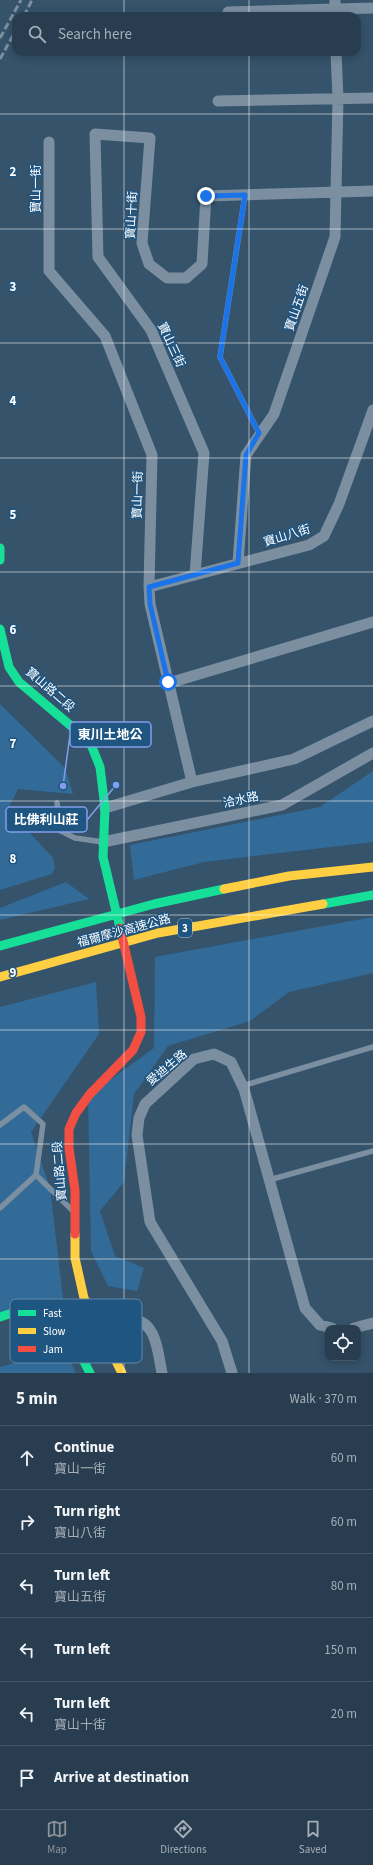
<!DOCTYPE html>
<meta charset="utf-8">
<style>
:root{--surface:#283e50;--page:#34495a;--text:#f1f3f6;--muted:#a5aeb7;--line:#445767;--accent:#8c9099}
body{margin:0;font-family:"Source Sans 3","Noto Sans TC",sans-serif;background:var(--page);color:var(--text)}
.controls{position:absolute;right:12px;bottom:12px;display:grid;overflow:hidden;border-radius:8px;box-shadow:0 2px 10px #0003}
.controls button{width:36px;height:36px;display:grid;place-items:center;padding:0;border:0;border-bottom:1px solid var(--line);background:var(--surface);color:var(--text);font:20px sans-serif}
.stop{position:absolute;width:12px;height:12px;margin:-9px;border:3px solid #1a73e8;border-radius:50%;background:#fff}
.stop.end{background:#1a73e8;border-color:#fff;box-shadow:0 1px 4px #0008}
.list{margin:0;padding:0;list-style:none}
h2{display:flex;justify-content:space-between;align-items:center;height:52px;margin:0;padding:0 16px;font-size:17px}
h2 small{font-size:13px;font-weight:400;color:var(--muted)}
.list li{display:grid;grid-template-columns:26px 1fr auto;gap:12px;align-items:center;box-sizing:border-box;height:64px;padding:0 16px;border-top:1px solid var(--line)}
.list b{display:block;font-size:15px;white-space:nowrap}
.list p{margin:0;font-size:13px;white-space:nowrap;color:var(--muted)}
.list em{font-size:13px;font-style:normal;color:var(--muted)}
.icon{flex:none;width:22px;height:22px;fill:none;stroke:currentColor;stroke-width:2;stroke-linecap:round;stroke-linejoin:round}
.map{position:relative;flex:none;width:373px;height:1373px;overflow:hidden}
.search{position:absolute;background:var(--surface);box-shadow:0 2px 10px #0003;left:12px;right:12px;top:12px;height:44px;display:flex;align-items:center;gap:10px;box-sizing:border-box;padding:0 14px;border-radius:12px;color:var(--muted);font-size:15px}
.sheet{height:436px;background:var(--surface)}
nav{display:flex;justify-content:space-around;align-items:center;box-sizing:border-box;height:56px;border-top:1px solid var(--line);background:var(--surface);font-size:11px;color:var(--muted)}
nav a{display:grid;justify-items:center;gap:2px}
nav .on{color:var(--accent)}
.map>svg:first-child{display:block}
.green{fill:#336b98}
.lines{fill:none;stroke-linecap:round;stroke-linejoin:round}
.lane{stroke:#7b8fa1;stroke-width:5.5}
.street{stroke:#7b8fa1;stroke-width:11}
.fast{stroke:#16e098;stroke-width:9}
.slow{stroke:#ffcf43;stroke-width:9}
.jam{stroke:#f24e42;stroke-width:9}
.rail{stroke:#7c90a1;stroke-width:3;stroke-dasharray:7 3;stroke-linecap:butt}
.route{stroke:#1a73e8;stroke-width:5}
.grid{fill:none;stroke:#fff;stroke-width:1;stroke-opacity:0.55}
.labels{text-anchor:middle;dominant-baseline:central;stroke-width:3;stroke-linejoin:round;paint-order:stroke}
.shield{fill:#1f5581;stroke:#bcccd9;stroke-width:1}
.shield-label{font-size:11px;font-weight:bold;fill:#fff}
.street-label{font-size:12px;fill:#fff;stroke:#1f5581}
.key{fill:#1f5581;stroke:#6288a7;stroke-width:1}
.key-label{font-size:11px;fill:#fff}
.grid-label{font-size:13px;text-anchor:middle;font-weight:bold;fill:#fff;stroke:#1f5581;stroke-width:3;stroke-linejoin:round;paint-order:stroke}
.leader{fill:none;stroke:#839eea;stroke-width:1.5}
.callout-dot{fill:#839eea;stroke:#1f5581;stroke-width:1.5}
.callout{fill:#1f5581;stroke:#839eea;stroke-width:1.5}
.callout-label{font-size:13px;text-anchor:middle;font-weight:bold;fill:#fff}
</style>
<div class="map">
<svg width="373" height="1373" viewBox="0 0 373 1373">
<rect width="100%" height="100%" fill="#35536b"/>
<path class="green" d="M0,704l65,64 8,26 -55,-5 -10,20 45,49 2,10 -3,6 -52,16z
M373,771v71l-169,20 -70,18 -4,-35 190,-38z
M66,882l23,17 -89,21v-12z
M373,917v56l-84,19 -39,29 -82,25 -34,48 -10,88 -24,29 15,45 29,12 -7,23 -29,-5 -17,-35 -3,-155 66,-48 1,-91z
M96,982l3,52 -68,98 19,56 15,127 -65,2v-310z
M64,1349l12,24h-76v-6z"/>
<g class="lines">
<path class="lane" d="M245,195l-25,162 39,76
M57,803l4,28 14,7 28,4
M242,1086l131,-39
M0,1125l24,-18 19,17 -7,51 37,36
M269,1180l104,-29
M0,1208l36,-33"/>
<path class="street" d="M228,12l145,-4
M335,16v-16
M218,101l155,-3
M49,142v129l56,65 47,119 -3,132 1,17 42,178 -87,26
M238,563l8,-108 28,-41 61,-177 3,-139 -2,-46
M195,575l9,-122 -53,-123 -53,-73 -3,-123 55,4 -8,105 7,21 18,14h19l16,-14 4,-68 167,-5
M149,587l160,-42 15,-9 15,-32 34,-94
M169,683l204,-61
M192,782l102,-23 79,-38
M103,842l179,-37 91,-52
M354,1328l19,-5
M102,1335c8,-5 19,-14 28,-15 27,-2 28,35 32,53
M232,1373l-10,-32 -72,-119 -13,-87 2,-17 6,-14 49,-45 20,-5 17,8 13,27 61,219 15,17 12,3"/>
<path class="fast" d="M0,548v12
M0,629l9,38 10,15 71,60 10,25 5,41 -2,49 17,71
M323,904l50,-9
M0,946l154,-42 70,-15
M0,1317c21,-8 50,-6 66,13 10,12 16,29 24,43"/>
<path class="slow" d="M224,889l65,-13 84,-9
M0,977l158,-44 165,-29
M75,1234v24l9,40 38,75"/>
<path class="jam" d="M75,1234v-44l-6,-42v-19l7,-16 14,-19 43,-44 8,-18v-15l-21,-89"/>
<path class="rail" d="M24,16l8,-16
M0,38l21,-38
M0,59l16,-29"/>
</g>
<g class="lines">
<path class="route" d="M168,682l-18,-78 -1,-17 89,-24 8,-108 13,-22 -39,-76 25,-162 -39,1"/>
</g>
<path class="grid" d="M124,0v16M249,0v16M124,52v1321M249,52v1321M0,114h373M0,229h373M0,343h373M0,458h373M0,572h373M0,686h373M0,801h373M0,915h373M0,1030h373M0,1144h373M0,1259h373"/>
<g class="labels">
<rect class="shield" x="178" y="919" width="14" height="18" rx="3"/>
<g class="shield-label">
<text x="185" y="928">3</text>
</g>
<g class="street-label">
<text transform="translate(36 189) rotate(-90)">寶山一街</text>
<text transform="translate(132 215) rotate(-87)">寶山十街</text>
<text transform="translate(297 308) rotate(-71)">寶山五街</text>
<text transform="translate(171 345) rotate(65)">寶山三街</text>
<text transform="translate(138 495) rotate(-89)">寶山一街</text>
<text transform="translate(287 536) rotate(-17)">寶山八街</text>
<text transform="translate(50 690) rotate(41)">寶山路二段</text>
<text transform="translate(241 800) rotate(-12)">洽水路</text>
<text transform="translate(124 931) rotate(-15)">福爾摩沙高速公路</text>
<text transform="translate(167 1068) rotate(-40)">愛迪生路</text>
<text transform="translate(60 1171) rotate(-95)">寶山路二段</text>
</g>
</g>
<rect x="10" y="1299" width="132" height="64" rx="6" class="key"/>
<rect x="18" y="1310" width="18" height="6" fill="#16e098"/>
<rect x="18" y="1328" width="18" height="6" fill="#ffcf43"/>
<rect x="18" y="1346" width="18" height="6" fill="#f24e42"/>
<g class="key-label">
<text x="43" y="1317">Fast</text>
<text x="43" y="1335">Slow</text>
<text x="43" y="1353">Jam</text>
</g>
<g class="grid-label">
<text x="13" y="176">2</text>
<text x="13" y="291">3</text>
<text x="13" y="405">4</text>
<text x="13" y="519">5</text>
<text x="13" y="634">6</text>
<text x="13" y="748">7</text>
<text x="13" y="863">8</text>
<text x="13" y="977">9</text>
</g>
<path class="leader" d="M63 786L70 735M116 785L87 820"/>
<g class="callout-dot">
<circle cx="63" cy="786" r="4"/>
<circle cx="116" cy="785" r="4"/>
</g>
<g class="callout">
<rect x="70" y="722" width="81" height="25" rx="4"/>
<rect x="6" y="807" width="81" height="25" rx="4"/>
</g>
<g class="callout-label">
<text x="110" y="739">東川土地公</text>
<text x="46" y="824">比佛利山莊</text>
</g>
</svg>
<div class="controls">
<button><svg class="icon" aria-label="locate" viewBox="0 0 24 24"><circle cx="12" cy="12" r="6"/><path d="M12 2v4M12 18v4M2 12h4M18 12h4"/></svg></button>
</div>
<div class="stop" style="left:168px;top:682px"></div>
<div class="stop end" style="left:206px;top:196px"></div>
<div class="search"><svg class="icon" aria-label="search" viewBox="0 0 24 24"><circle cx="10" cy="10" r="6"/><path d="M15 15l6 6"/></svg>Search here</div>
</div>
<section class="sheet">
<h2>5 min<small>Walk · 370 m</small></h2>
<ul class="list">
<li><svg class="icon" aria-label="ahead" viewBox="0 0 24 24"><path d="M12 20V5M6 11l6-6 6 6"/></svg><div><b>Continue</b><p>寶山一街</p></div><em>60 m</em></li>
<li><svg class="icon" aria-label="right" viewBox="0 0 24 24"><path d="M7 20v-9h11M14 6l5 5-5 5"/></svg><div><b>Turn right</b><p>寶山八街</p></div><em>60 m</em></li>
<li><svg class="icon" aria-label="left" viewBox="0 0 24 24"><path d="M17 20v-9H6M10 6l-5 5 5 5"/></svg><div><b>Turn left</b><p>寶山五街</p></div><em>80 m</em></li>
<li><svg class="icon" aria-label="left" viewBox="0 0 24 24"><path d="M17 20v-9H6M10 6l-5 5 5 5"/></svg><div><b>Turn left</b></div><em>150 m</em></li>
<li><svg class="icon" aria-label="left" viewBox="0 0 24 24"><path d="M17 20v-9H6M10 6l-5 5 5 5"/></svg><div><b>Turn left</b><p>寶山十街</p></div><em>20 m</em></li>
<li><svg class="icon" aria-label="arrive" viewBox="0 0 24 24"><path d="M6 21V4h12l-3 4 3 4H6"/></svg><div><b>Arrive at destination</b></div></li>
</ul>
</section>
<nav>
<a class="on"><svg class="icon" aria-label="map" viewBox="0 0 24 24"><path d="M3 6l6-2 6 2 6-2v14l-6 2-6-2-6 2zM9 4v14M15 6v14"/></svg>Map</a>
<a><svg class="icon" aria-label="directions" viewBox="0 0 24 24"><path d="M12 3l9 9-9 9-9-9zM9 14v-3h6M13 9l2 2-2 2"/></svg>Directions</a>
<a><svg class="icon" aria-label="saved" viewBox="0 0 24 24"><path d="M7 4h10v16l-5-4-5 4z"/></svg>Saved</a>
</nav>
